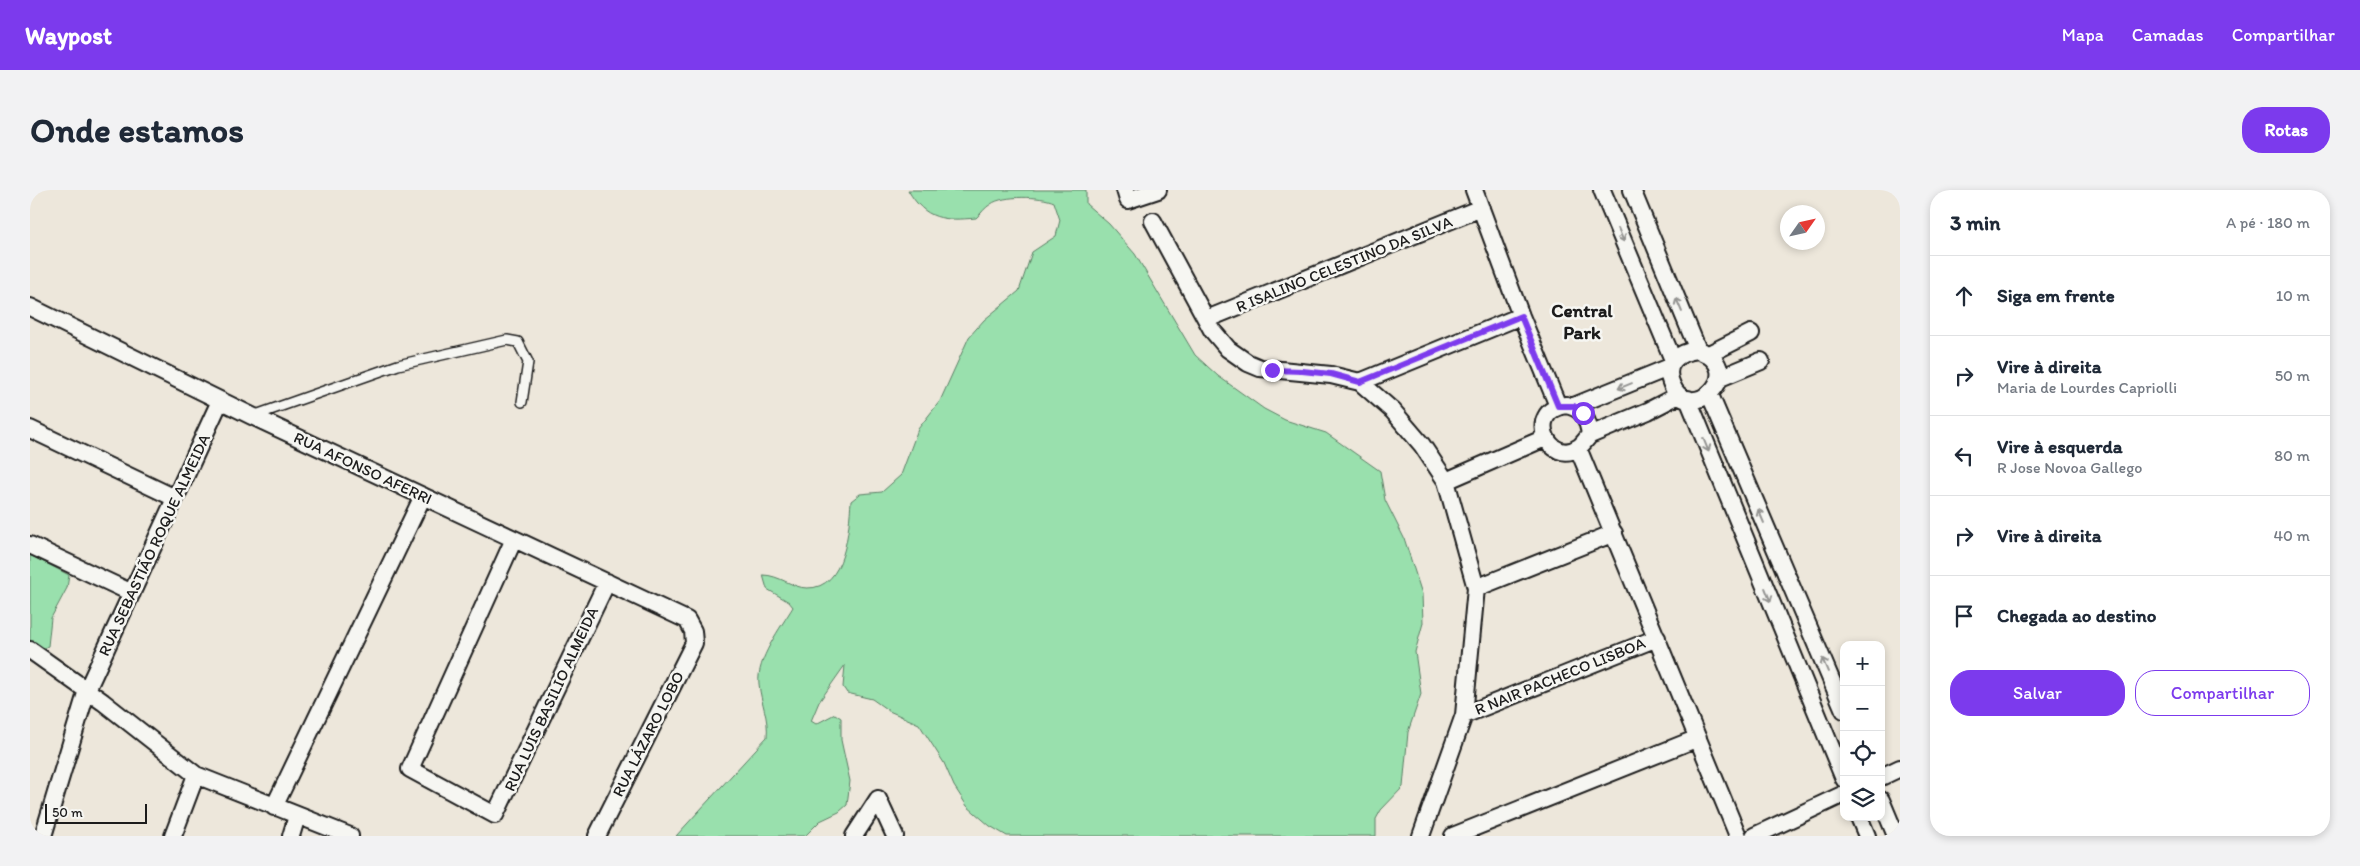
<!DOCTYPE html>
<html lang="pt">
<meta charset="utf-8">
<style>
:root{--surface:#fff;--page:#f2f2f3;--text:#1f2937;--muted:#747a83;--line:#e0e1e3;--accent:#7c3aed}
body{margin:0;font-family:Itim,sans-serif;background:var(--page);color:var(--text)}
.controls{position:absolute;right:15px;bottom:15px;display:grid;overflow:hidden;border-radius:10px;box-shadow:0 2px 8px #0003}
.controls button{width:45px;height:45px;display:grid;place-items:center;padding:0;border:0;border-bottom:1px solid var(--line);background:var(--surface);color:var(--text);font:25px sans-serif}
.compass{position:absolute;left:1750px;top:15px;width:45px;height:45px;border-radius:50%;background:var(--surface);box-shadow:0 2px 8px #0003;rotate:56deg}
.scale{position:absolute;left:15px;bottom:12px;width:102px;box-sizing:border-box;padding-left:5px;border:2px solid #1c1c1c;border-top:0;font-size:14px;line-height:18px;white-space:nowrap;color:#1c1c1c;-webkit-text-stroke:4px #f6f6f2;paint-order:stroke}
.stop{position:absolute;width:15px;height:15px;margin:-11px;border:4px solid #7c3aed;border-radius:50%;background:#fff}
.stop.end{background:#7c3aed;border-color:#fff;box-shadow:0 1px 5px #0008}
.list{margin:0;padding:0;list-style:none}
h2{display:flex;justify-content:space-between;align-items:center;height:65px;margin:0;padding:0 20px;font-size:21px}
h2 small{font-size:16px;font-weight:400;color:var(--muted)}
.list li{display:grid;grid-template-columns:32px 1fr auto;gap:15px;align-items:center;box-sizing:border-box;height:80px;padding:0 20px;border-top:1px solid var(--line)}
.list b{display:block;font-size:19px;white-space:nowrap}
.list p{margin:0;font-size:16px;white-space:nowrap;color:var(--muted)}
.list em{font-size:16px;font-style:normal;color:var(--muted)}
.actions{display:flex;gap:10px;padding:15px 20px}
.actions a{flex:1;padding:11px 0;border:1px solid var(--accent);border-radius:20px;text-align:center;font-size:18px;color:var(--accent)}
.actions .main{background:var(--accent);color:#fff}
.icon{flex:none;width:28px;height:28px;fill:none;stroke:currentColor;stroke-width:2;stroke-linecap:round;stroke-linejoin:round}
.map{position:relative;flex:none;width:1870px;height:646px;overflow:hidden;border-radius:20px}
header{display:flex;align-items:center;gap:30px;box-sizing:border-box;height:70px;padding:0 25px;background:var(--accent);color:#fff}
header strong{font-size:24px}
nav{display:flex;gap:28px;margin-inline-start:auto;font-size:18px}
.intro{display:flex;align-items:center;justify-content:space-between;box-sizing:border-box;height:120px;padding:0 30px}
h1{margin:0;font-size:35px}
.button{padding:12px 22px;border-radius:20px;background:var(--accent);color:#fff;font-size:18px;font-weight:700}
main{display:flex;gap:30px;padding:0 30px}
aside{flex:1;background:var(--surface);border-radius:20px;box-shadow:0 2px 8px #0003}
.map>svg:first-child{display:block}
.green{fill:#99e0ad;stroke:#5a7e64}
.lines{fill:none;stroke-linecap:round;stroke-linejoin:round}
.service-casing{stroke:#1c1c1c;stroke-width:12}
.minor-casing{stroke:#1c1c1c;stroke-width:20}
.service{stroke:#f6f6f2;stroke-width:9}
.minor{stroke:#f6f6f2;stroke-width:16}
.oneway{stroke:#949492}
.route{stroke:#7c3aed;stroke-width:6}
.labels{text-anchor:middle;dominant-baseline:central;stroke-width:5;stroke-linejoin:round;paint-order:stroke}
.street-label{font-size:16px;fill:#1c1c1c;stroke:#f6f6f2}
.quarter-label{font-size:19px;font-weight:bold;fill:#1c1c1c;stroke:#f6f6f2}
</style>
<header>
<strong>Waypost</strong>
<nav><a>Mapa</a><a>Camadas</a><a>Compartilhar</a></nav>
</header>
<div class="intro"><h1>Onde estamos</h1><a class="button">Rotas</a></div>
<main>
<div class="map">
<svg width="1870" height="646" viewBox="0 0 1870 646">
<rect width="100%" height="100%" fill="#ede7db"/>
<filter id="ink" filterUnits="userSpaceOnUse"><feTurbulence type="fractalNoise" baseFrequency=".02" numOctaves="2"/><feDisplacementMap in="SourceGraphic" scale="10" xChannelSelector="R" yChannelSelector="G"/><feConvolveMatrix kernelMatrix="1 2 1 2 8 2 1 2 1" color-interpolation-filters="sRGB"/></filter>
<g filter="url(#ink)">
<path class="green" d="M878,0h178v14l23,20 26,30 60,101 23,21 46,33 21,11 41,13 54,38 5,29 19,38 18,56 1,29 -8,29 6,42 -13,38 -5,55 -22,23 -5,9v17h-369l-17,-10 -23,-20 -13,-20 -10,-23 -25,-39 -30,-13 -17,-12 -25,-6 -4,-6 2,-22 -26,37 -8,19 5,3 19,-10 6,4v22l9,41 -3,24 -8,7 -19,9 -15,15h-129l91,-99c2,-19 -6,-34 -8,-53 -3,-24 22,-57 34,-77l-4,-5 -22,-13 -4,-14c16,0 30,13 44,13 39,1 42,-60 44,-87l9,-7 22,-2 19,-17 17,-46 22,-28 29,-64 15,-17 35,-29 13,-39 24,-16 4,-16 -6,-18c-13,-6 -51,-7 -63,2 -6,3 -10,10 -15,14 -32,3 -51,2 -68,-28z
M0,365l39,20 -2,13 -16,30 -3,28 -6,3 -12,-4z"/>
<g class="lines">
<g class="service-casing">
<path id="service" d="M223,226l145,-51 109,-25 11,2 10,20 -6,40"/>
</g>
<g class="minor-casing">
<path id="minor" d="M1095,0l3,10 30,-10
M1444,0l47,126 37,90
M1572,0l71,170
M1602,0l66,160c54,21 -9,77 -26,35 -10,-22 7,-33 26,-35
M1123,31l59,109 16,19 20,14 12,5 71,7 29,7 33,29 29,34 24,36 30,107 -12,127 -43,121
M0,117l222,109 435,204 6,11 1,12 -97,193
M1177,129l274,-111
M1679,164l42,-21
M1690,188l41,-17
M1330,192l161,-66
M1680,205l134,315
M1658,209l156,380
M1536,215c17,3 22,14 24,30 -4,4 -7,9 -11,12 -29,21 -56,-36 -13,-42z
M1544,216l96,-39
M0,239l145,69
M1560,245l58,-24 31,-16
M1548,258l160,388
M1416,291l99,-43
M484,349l-104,230 85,46 112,-233
M0,355l102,48
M1446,398l138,-55
M0,460l73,52 93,73 154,61
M1434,525l193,-77
M1851,587l19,-9
M848,609l17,37
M1851,610l15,36
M244,617l149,-311
M1829,627l8,19
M13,646l44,-146 133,-289
M143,646l23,-61
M261,646l6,-20
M824,646l24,-37
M1423,646l245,-98
M1724,646l90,-42"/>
</g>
<use href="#service" class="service"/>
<use href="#minor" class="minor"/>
</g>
<defs><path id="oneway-shaft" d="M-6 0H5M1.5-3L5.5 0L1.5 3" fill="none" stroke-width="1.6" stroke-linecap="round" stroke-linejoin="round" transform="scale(1.25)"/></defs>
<g class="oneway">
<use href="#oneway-shaft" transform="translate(1591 45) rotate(67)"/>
<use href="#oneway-shaft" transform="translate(1649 115) rotate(-113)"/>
<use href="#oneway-shaft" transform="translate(1595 196) rotate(158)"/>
<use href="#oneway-shaft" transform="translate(1676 255) rotate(68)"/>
<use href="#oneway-shaft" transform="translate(1731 326) rotate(-113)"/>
<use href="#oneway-shaft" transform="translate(1738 405) rotate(68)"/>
<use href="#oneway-shaft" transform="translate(1795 475) rotate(-113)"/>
</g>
</g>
<g class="lines" filter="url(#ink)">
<path class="route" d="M1242,180l30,1 29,3 29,8 161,-66 37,90h16l9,7"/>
</g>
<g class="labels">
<g class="street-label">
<text transform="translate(1314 74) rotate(-22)">R ISALINO CELESTINO DA SILVA</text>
<text transform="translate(333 278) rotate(25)">RUA AFONSO AFERRI</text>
<text transform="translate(124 355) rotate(-65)">RUA SEBASTIÃO ROQUE ALMEIDA</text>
<text transform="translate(1530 486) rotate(-22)">R NAIR PACHECO LISBOA</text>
<text transform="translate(521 509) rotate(-65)">RUA LUIS BASILIO ALMEIDA</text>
<text transform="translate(618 544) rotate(-63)">RUA LÁZARO LOBO</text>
</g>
<g class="quarter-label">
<text x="1552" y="120">Central<tspan x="1552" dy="22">Park</tspan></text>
</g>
</g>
</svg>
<div class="controls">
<button>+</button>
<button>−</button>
<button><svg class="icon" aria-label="locate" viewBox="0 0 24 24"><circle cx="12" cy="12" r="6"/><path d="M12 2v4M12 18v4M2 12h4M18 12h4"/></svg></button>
<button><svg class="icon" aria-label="layers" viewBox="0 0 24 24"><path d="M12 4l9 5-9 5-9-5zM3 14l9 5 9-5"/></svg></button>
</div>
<svg class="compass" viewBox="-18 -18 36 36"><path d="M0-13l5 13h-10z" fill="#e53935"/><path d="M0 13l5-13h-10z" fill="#747a83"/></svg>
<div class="scale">50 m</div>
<div class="stop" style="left:1553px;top:223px"></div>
<div class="stop end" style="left:1242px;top:180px"></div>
</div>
<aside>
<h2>3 min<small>A pé · 180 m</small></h2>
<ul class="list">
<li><svg class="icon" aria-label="ahead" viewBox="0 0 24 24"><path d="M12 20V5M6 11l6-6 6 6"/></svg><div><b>Siga em frente</b></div><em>10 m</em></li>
<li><svg class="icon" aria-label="right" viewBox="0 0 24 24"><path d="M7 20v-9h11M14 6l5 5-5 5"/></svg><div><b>Vire à direita</b><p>Maria de Lourdes Capriolli</p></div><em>50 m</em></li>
<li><svg class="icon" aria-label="left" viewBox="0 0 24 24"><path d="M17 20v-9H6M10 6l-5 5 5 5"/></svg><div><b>Vire à esquerda</b><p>R Jose Novoa Gallego</p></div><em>80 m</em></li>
<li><svg class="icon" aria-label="right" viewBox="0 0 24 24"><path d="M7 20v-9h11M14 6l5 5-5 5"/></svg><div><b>Vire à direita</b></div><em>40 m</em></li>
<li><svg class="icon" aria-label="arrive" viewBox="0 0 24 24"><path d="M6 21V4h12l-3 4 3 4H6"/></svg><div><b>Chegada ao destino</b></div></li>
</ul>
<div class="actions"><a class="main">Salvar</a><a>Compartilhar</a></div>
</aside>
</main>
